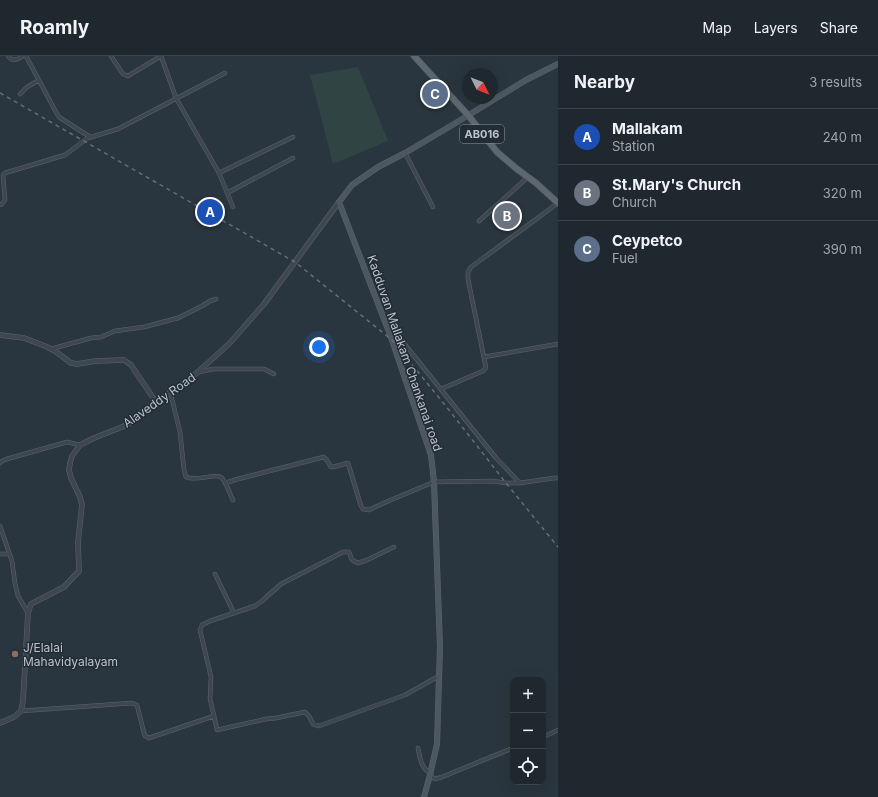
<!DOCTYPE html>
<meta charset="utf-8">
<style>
:root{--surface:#20282f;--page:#2d343b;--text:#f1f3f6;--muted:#a2a6aa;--line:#3d444b;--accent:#bca0f2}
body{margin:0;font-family:Inter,sans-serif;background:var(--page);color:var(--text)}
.controls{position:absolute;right:12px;bottom:12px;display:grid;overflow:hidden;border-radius:8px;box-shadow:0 4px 16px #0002}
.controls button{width:36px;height:36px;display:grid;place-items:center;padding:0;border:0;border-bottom:1px solid var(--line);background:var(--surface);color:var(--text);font:20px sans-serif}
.compass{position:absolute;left:462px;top:12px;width:36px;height:36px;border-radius:50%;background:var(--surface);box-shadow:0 4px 16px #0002;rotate:133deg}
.you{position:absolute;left:319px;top:291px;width:14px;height:14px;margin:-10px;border:3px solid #fff;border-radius:50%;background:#1a73e8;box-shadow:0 0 0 6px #1a73e833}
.badge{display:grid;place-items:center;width:26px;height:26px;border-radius:50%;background:var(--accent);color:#fff;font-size:13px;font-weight:700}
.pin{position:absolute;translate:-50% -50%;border:2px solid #fff;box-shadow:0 1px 4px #0006}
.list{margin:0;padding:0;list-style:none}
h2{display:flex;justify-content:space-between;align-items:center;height:52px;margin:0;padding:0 16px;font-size:17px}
h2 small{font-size:13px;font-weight:400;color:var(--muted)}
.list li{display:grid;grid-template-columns:26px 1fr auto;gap:12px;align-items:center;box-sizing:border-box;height:56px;padding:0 16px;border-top:1px solid var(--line)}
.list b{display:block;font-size:15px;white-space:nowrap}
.list p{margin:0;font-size:13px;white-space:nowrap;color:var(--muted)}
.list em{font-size:13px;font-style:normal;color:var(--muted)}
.icon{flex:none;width:22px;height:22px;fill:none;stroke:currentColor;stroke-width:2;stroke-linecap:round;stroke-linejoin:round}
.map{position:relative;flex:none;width:558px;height:741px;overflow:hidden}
header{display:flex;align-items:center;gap:24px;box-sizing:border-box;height:56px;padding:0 20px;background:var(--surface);border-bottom:1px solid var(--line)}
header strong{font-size:19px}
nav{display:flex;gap:22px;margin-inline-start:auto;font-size:14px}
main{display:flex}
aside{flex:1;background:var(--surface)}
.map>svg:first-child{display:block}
.green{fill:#304543}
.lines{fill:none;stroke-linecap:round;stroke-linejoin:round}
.minor-casing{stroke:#5c656d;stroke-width:4.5}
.tertiary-casing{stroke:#5c656d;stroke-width:5.5}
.secondary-casing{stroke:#5c656d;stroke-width:6}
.primary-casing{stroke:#4b535c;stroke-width:7}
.minor{stroke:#3e474f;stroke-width:3.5}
.tertiary{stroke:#3e474f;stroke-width:4.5}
.secondary{stroke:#4c5762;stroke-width:5}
.primary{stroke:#5c676f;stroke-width:6}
.rail{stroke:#626e78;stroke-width:1.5;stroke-dasharray:4 4;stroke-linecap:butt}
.education-dot{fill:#8d6e63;stroke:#222c35;stroke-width:1.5}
.labels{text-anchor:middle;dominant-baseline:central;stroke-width:3;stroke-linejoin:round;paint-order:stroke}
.shield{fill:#222c35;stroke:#8d959d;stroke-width:1}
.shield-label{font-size:11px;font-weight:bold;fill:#bbc2ca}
.street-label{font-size:12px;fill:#bbc2ca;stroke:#222c35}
.poi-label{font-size:12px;fill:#bbc2ca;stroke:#222c35;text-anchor:start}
</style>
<header>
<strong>Roamly</strong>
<nav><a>Map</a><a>Layers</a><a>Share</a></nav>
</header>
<main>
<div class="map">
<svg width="558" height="741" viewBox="0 0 558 741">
<rect width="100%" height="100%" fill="#2a363f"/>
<path class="green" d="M358,11l30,74 -55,23 -23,-89z"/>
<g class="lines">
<g class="minor-casing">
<path id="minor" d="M8,0c5,7 10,3 15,0
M26,0l30,56 3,5 31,20
M111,0l12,18 5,2 33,-20
M161,0l15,42 43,75 14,34
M20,38l7,-7 12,-7
M405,97l28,54
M219,117l74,-36
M227,137l66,-35
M0,149l2,-1 3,-4 -2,-25 2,-2 60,-18 23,-17 30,-9 107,-56
M479,165l49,-44
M386,265l110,137 24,25
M51,293l40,-11 10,-1 14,-6 29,-4 34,-9 24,-12 8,-5 6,-2
M484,301l74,-13
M199,316l14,-3h51l10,5
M441,333l42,-18 3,-3 -18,-89v-7l3,-5 7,-5 80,-59
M170,335l10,41 4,38 2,7c10,5 29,-4 35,0 5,4 9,18 12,23
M0,407l2,-2 5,-2 60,-17 13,3
M225,427l13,-4 86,-22 2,2 5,8h2l15,-4 13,43 2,3 6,1 17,-8 48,-20 58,-1 14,2h14l34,-5h4
M0,470l12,35 3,22 3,13 10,17
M0,498h9
M215,518l19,39
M21,655l111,-8 5,2 7,28 1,3 4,2 65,-22 3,14 49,-11 10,-1 29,-6 4,4 4,8 6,2 86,-31 34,-19
M214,660l-4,-17 1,-22 -11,-47 2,-5 8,-4 45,-15 7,-5 19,-17 62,-32h6l3,8 6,3 9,-3 27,-13
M543,681l15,-7
M418,692c2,8 2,17 9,23l4,-1
M430,719l5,4 7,-2 71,-29"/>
</g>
<g class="tertiary-casing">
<path id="tertiary" d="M0,279l24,3 21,8 10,5 16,12 6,1 19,-3 28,-1 7,5 25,37
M0,667l14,-6 7,-6 2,-10 5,-88 3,-9 33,-17 15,-16 -1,-29 4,-37 -2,-8 -9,-19 -2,-8 1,-7 2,-7 8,-11 14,-7 28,-11 10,-5 7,-8 17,-12 35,-24 38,-34 35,-40 75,-102"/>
</g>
<g class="secondary-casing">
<path id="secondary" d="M424,741l6,-22 7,-31 1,-33 2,-64 -6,-165 -3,-27 -39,-115 -53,-138 13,-17 26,-18 27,-14 49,-29 72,-44 32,-16"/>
</g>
<g class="primary-casing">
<path id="primary" d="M414,0l54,59 29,37 20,17 19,14 22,20"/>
</g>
<use href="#minor" class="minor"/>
<use href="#tertiary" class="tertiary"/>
<use href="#secondary" class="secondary"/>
<use href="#primary" class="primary"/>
<path class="rail" d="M0,37l295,169 97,78 57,70 57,73 52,64"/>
</g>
<circle class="education-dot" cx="15" cy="598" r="4"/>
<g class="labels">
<rect class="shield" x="460" y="69" width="44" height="18" rx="3"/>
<g class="shield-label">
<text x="482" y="78">AB016</text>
</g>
<g class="street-label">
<text transform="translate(405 297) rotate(71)">Kadduvan Mallakam Chankanai road</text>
<text transform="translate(159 344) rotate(-35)">Alaveddy Road</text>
</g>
<g class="poi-label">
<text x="23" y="591">J/Elalai<tspan x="23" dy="14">Mahavidyalayam</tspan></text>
</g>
</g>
</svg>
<div class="controls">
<button>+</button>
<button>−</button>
<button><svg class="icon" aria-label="locate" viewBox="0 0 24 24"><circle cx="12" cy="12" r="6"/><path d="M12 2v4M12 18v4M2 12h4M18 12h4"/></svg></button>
</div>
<svg class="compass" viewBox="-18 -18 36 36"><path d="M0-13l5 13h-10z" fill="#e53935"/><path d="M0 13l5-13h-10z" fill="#a2a6aa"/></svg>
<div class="you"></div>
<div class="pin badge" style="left:210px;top:156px;background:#1a4fb4">A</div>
<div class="pin badge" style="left:507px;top:160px;background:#6b7280">B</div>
<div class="pin badge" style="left:435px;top:38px;background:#5c6f8a">C</div>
</div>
<aside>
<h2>Nearby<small>3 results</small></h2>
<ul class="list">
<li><span class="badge" style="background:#1a4fb4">A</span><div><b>Mallakam</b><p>Station</p></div><em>240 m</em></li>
<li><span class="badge" style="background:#6b7280">B</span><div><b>St.Mary's Church</b><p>Church</p></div><em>320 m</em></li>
<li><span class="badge" style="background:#5c6f8a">C</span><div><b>Ceypetco</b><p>Fuel</p></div><em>390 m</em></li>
</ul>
</aside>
</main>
